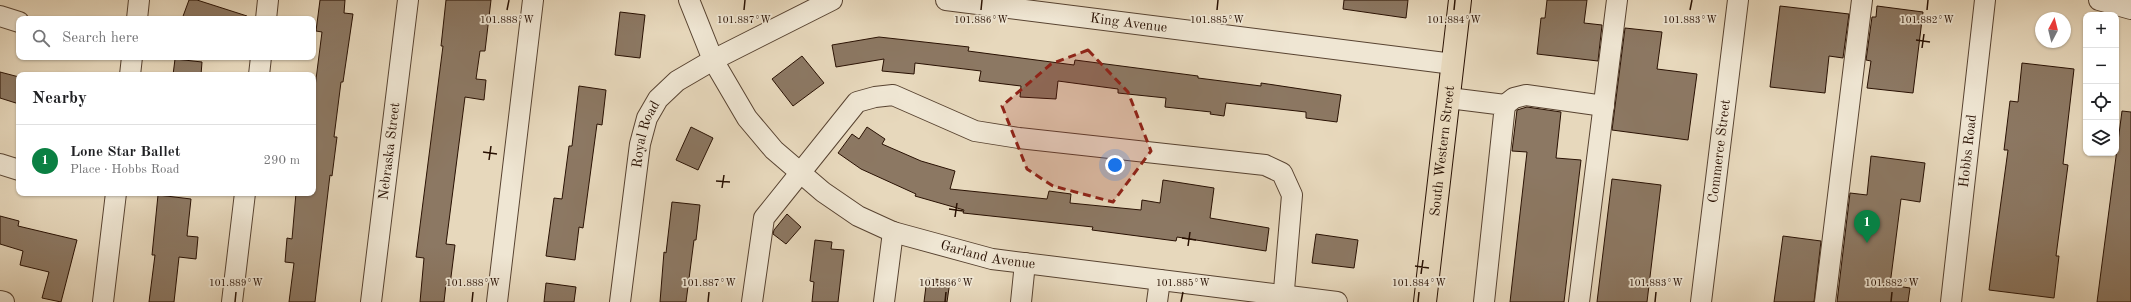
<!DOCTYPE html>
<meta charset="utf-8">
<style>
:root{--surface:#fff;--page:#f2f2f2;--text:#202124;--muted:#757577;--line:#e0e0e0;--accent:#0b8043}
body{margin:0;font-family:"Old Standard TT",serif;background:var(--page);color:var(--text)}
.controls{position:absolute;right:12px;top:12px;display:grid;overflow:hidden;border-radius:8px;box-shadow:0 1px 3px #0004}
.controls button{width:36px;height:36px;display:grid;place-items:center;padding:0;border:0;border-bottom:1px solid var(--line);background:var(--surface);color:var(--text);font:20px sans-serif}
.compass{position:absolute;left:2035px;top:12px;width:36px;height:36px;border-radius:50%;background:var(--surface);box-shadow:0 1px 3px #0004;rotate:7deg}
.you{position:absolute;left:1115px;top:165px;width:14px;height:14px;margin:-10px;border:3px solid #fff;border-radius:50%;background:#1a73e8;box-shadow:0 0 0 6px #1a73e833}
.badge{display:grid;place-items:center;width:26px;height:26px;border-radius:50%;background:var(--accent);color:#fff;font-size:13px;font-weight:700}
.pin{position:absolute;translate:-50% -33px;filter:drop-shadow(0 1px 2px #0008)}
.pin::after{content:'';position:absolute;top:21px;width:14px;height:12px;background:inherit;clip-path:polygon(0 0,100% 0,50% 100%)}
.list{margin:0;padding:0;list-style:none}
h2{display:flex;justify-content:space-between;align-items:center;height:52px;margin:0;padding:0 16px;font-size:17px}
h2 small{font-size:13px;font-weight:400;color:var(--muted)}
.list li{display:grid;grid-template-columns:26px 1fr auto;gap:12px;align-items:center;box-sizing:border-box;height:72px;padding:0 16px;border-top:1px solid var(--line)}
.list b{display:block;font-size:15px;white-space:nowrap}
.list p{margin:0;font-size:13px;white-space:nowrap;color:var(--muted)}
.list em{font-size:13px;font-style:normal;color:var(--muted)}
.icon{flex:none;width:22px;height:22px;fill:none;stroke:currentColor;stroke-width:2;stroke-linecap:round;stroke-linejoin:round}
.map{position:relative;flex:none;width:2131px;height:302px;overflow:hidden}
.search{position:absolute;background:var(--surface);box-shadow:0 1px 3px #0004;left:16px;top:16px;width:300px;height:44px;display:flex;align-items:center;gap:10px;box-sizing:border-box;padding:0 14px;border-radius:8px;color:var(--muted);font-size:15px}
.panel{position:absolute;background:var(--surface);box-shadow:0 1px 3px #0004;left:16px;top:72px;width:300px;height:124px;border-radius:8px}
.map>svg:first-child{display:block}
.building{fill:#8c7863;stroke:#291103}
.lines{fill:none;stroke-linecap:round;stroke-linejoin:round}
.minor-casing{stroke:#584331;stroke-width:22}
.major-casing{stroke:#291103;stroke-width:24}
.minor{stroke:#efe6d3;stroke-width:20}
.major{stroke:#e7d8bc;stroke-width:22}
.marked{fill:#8f2418;fill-opacity:0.2;stroke:#8f2418;stroke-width:3;stroke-dasharray:8 5;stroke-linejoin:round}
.ticks{fill:none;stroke:#291103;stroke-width:1.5}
.labels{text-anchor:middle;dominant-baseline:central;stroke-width:3.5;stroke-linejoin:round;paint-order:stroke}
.street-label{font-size:14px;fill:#291103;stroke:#efe6d3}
.ticks-label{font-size:10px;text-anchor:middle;fill:#291103;stroke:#efe6d3;stroke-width:3.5;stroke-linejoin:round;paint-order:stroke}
</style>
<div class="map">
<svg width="2131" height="302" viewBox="0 0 2131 302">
<rect width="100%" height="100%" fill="#e7d8bc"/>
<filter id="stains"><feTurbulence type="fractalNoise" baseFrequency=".005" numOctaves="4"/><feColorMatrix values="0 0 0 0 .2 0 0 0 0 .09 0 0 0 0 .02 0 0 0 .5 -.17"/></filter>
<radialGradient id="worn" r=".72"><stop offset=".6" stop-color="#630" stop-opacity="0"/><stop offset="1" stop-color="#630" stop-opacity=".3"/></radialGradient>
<path class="building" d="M189,0h8l50,16v3h-65z
M320,0h25l-1,13 9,1 -10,68h-2l-7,55h3l-5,39 -2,-1 -15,127h-26l5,-39 -9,-1 2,-24 5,1 4,-46h17v-107l2,1 7,-55 -6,-1z
M446,0h45l-6,51h-5l-4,28 10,1 -2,20 -19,-3 -19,147 9,1 -5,40 -4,-1 -2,18h-24l4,-44 -8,-1 27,-211h-2z
M1344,0h64l-2,18 -63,-9z
M1547,0h40l-3,23 18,2 -4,36 -61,-7 4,-36h4z
M1780,6l69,8 -6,44 -14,-2 -4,37 -55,-6z
M1877,6l46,6 -10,81 -46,-5 4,-27 -5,-1 6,-43h4z
M620,12l25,3 -5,43 -25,-3z
M1625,28l37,4 -5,37 40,5 -9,66 -76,-10z
M879,37l90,10 -1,4 106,14 1,-5 123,16v2l63,8v-3l80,12 -4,27 -31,-4v-6l-80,-9 -2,13 -14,-2 1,-2 -46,-5 1,-9 -48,-5v-4l-60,-8 -2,18 -36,-2 1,-11 -42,-5 2,-10 -66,-8 -1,11 -32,-3 2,-12 -48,8 -4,-22z
M802,56l22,27 -31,23 -21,-27z
M175,59l27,3 -1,13h-28z
M2022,63l52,6 -11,95 5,1 -12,91h3l-5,42 -65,-8 19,-140h-4l6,-49 8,1z
M0,72l19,5v27l-19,-6z
M579,86l27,4 -4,35 -5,-1 -14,104 -4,-1 -4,33 -29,-4 8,-58 8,1 7,-53h3z
M1527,107l34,5 -5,46 25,2 -17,142h-54l17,-150 -15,-1 5,-41z
M2122,111l9,1v190h-34z
M691,127l22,11 -15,32 -22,-10z
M867,127l18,12 -3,5 39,17 34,10 -5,18 97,10 2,-8 22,3 -1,9 71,7 1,-10 18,3 3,-23 51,8 -4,30 59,10 -3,23 -89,-14 -1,4 -84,-11 1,-3 -130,-14 1,-3 -49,-14 1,-2 -55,-25 -23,-16 14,-19 7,5z
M1871,156l54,7 -5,39 -19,-3 -11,86 20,3 -2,14h-71l13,-109 17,2z
M1612,179l49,6 -14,117h-50z
M158,195l33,4 -4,37 11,1 -2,22 -17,-2 -5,45h-25l6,-47h-3z
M672,202l28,3 -4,35h-2l-8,62h-26l4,-50 2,1z
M787,214l14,13 -15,17 -13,-10 1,-4z
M0,216l19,5 -1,5 59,14 -16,62 -19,-4 7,-26 -29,-7 3,-14 -23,-7z
M1316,234l42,6 -4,28 -42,-5z
M1783,236l38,5 -7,61h-40z
M815,240l17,2 -1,7 13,1 -6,52h-26l2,-20 -4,-1z
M927,278l23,3 -3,21h-23z
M546,283l30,4 -2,15h-30z"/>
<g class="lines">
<g class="minor-casing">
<g id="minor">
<path id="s1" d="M689,0l24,60 34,58 27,32 49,42 35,24 35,16 99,27 345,43"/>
<path id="s2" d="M946,0l507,64"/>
<path d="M2099,0l32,9"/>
<path d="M0,16l19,6"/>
<path d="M137,19l2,-19"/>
<path d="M266,19l2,-19"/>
<path d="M130,75l2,-18"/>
<path d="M259,75l2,-18"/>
<path d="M1449,98l56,7 -21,197"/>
<path d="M1505,105l9,-7 12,-3 78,11"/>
<path d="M0,164l19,6"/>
<path d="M0,301l4,1"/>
<path d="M103,302l13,-109"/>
<path d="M232,302l13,-109"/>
<path id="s3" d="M371,302l37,-302"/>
<path d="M497,302l36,-302"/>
<path id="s4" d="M620,302l20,-158 7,-26 11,-19 19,-18 36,-21 119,-60"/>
<path d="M752,302l12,-84 93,-116 18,-5 18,-2 82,36 44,7 246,27 17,8 10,22 -9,107"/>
<path d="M884,302l9,-70"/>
<path d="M1021,302l4,-39"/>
<path d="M1157,302l3,-22"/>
<path d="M1579,302l38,-302"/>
<path id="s5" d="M1701,302l37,-302"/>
<path d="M1825,302l37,-302"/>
<path id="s6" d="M1951,302l34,-302"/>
</g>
</g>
<g class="major-casing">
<g id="major">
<path id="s7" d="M1425,302l35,-302"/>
</g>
</g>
<use href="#minor" class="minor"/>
<use href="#major" class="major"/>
</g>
<path class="marked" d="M1088,50l40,42 23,59 -38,51 -60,-16 -26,-17 -25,-63 49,-42z"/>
<path class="ticks" d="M507,10l2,-10M744,10l1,-10M981,10l1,-10M1217,10l1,-10M1454,10l1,-10M1690,10l2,-10M1927,10l1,-10M1916,40l14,2M1922,48l2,-14M483,152l14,2M489,160l2,-14M716,181l14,1M722,188l2,-13M949,209l14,2M955,217l2,-14M1182,238l14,2M1188,246l2,-14M1415,266l14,2M1421,274l2,-14M235,302l1,-10M472,302l1,-10M708,302l1,-10M945,302l1,-10M1181,302l2,-10M1418,302l1,-10M1655,302l1,-10M1891,302l1,-10"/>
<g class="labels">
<g class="street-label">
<text stroke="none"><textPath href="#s2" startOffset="184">King Avenue</textPath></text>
<text stroke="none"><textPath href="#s4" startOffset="170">Royal Road</textPath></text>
<text stroke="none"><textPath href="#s3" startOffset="152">Nebraska Street</textPath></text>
<text stroke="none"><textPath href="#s7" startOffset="152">South Western Street</textPath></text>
<text stroke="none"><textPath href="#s5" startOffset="152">Commerce Street</textPath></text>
<text stroke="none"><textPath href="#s6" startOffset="152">Hobbs Road</textPath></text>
<text stroke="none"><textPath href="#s1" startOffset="417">Garland Avenue</textPath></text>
</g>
</g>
<g class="ticks-label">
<text x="507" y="23">101.888°W</text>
<text x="744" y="23">101.887°W</text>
<text x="981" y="23">101.886°W</text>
<text x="1217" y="23">101.885°W</text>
<text x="1454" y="23">101.884°W</text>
<text x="1690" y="23">101.883°W</text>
<text x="1927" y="23">101.882°W</text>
<text x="236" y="286">101.889°W</text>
<text x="473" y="286">101.888°W</text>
<text x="709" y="286">101.887°W</text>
<text x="946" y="286">101.886°W</text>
<text x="1183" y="286">101.885°W</text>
<text x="1419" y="286">101.884°W</text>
<text x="1656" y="286">101.883°W</text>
<text x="1892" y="286">101.882°W</text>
</g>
<rect width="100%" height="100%" filter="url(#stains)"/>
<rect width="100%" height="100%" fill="url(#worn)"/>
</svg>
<div class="controls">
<button>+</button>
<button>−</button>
<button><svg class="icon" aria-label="locate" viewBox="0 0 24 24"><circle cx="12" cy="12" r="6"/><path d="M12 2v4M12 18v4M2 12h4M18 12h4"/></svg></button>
<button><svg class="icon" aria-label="layers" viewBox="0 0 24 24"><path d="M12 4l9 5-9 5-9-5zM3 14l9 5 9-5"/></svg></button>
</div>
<svg class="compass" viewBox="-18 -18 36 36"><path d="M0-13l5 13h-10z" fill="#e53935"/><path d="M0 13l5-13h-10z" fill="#757577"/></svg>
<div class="you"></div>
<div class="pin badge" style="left:1867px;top:243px">1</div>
<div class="search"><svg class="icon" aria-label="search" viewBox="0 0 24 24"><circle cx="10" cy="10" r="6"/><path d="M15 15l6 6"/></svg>Search here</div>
<section class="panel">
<h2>Nearby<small></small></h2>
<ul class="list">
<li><span class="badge">1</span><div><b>Lone Star Ballet</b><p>Place · Hobbs Road</p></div><em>290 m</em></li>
</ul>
</section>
</div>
